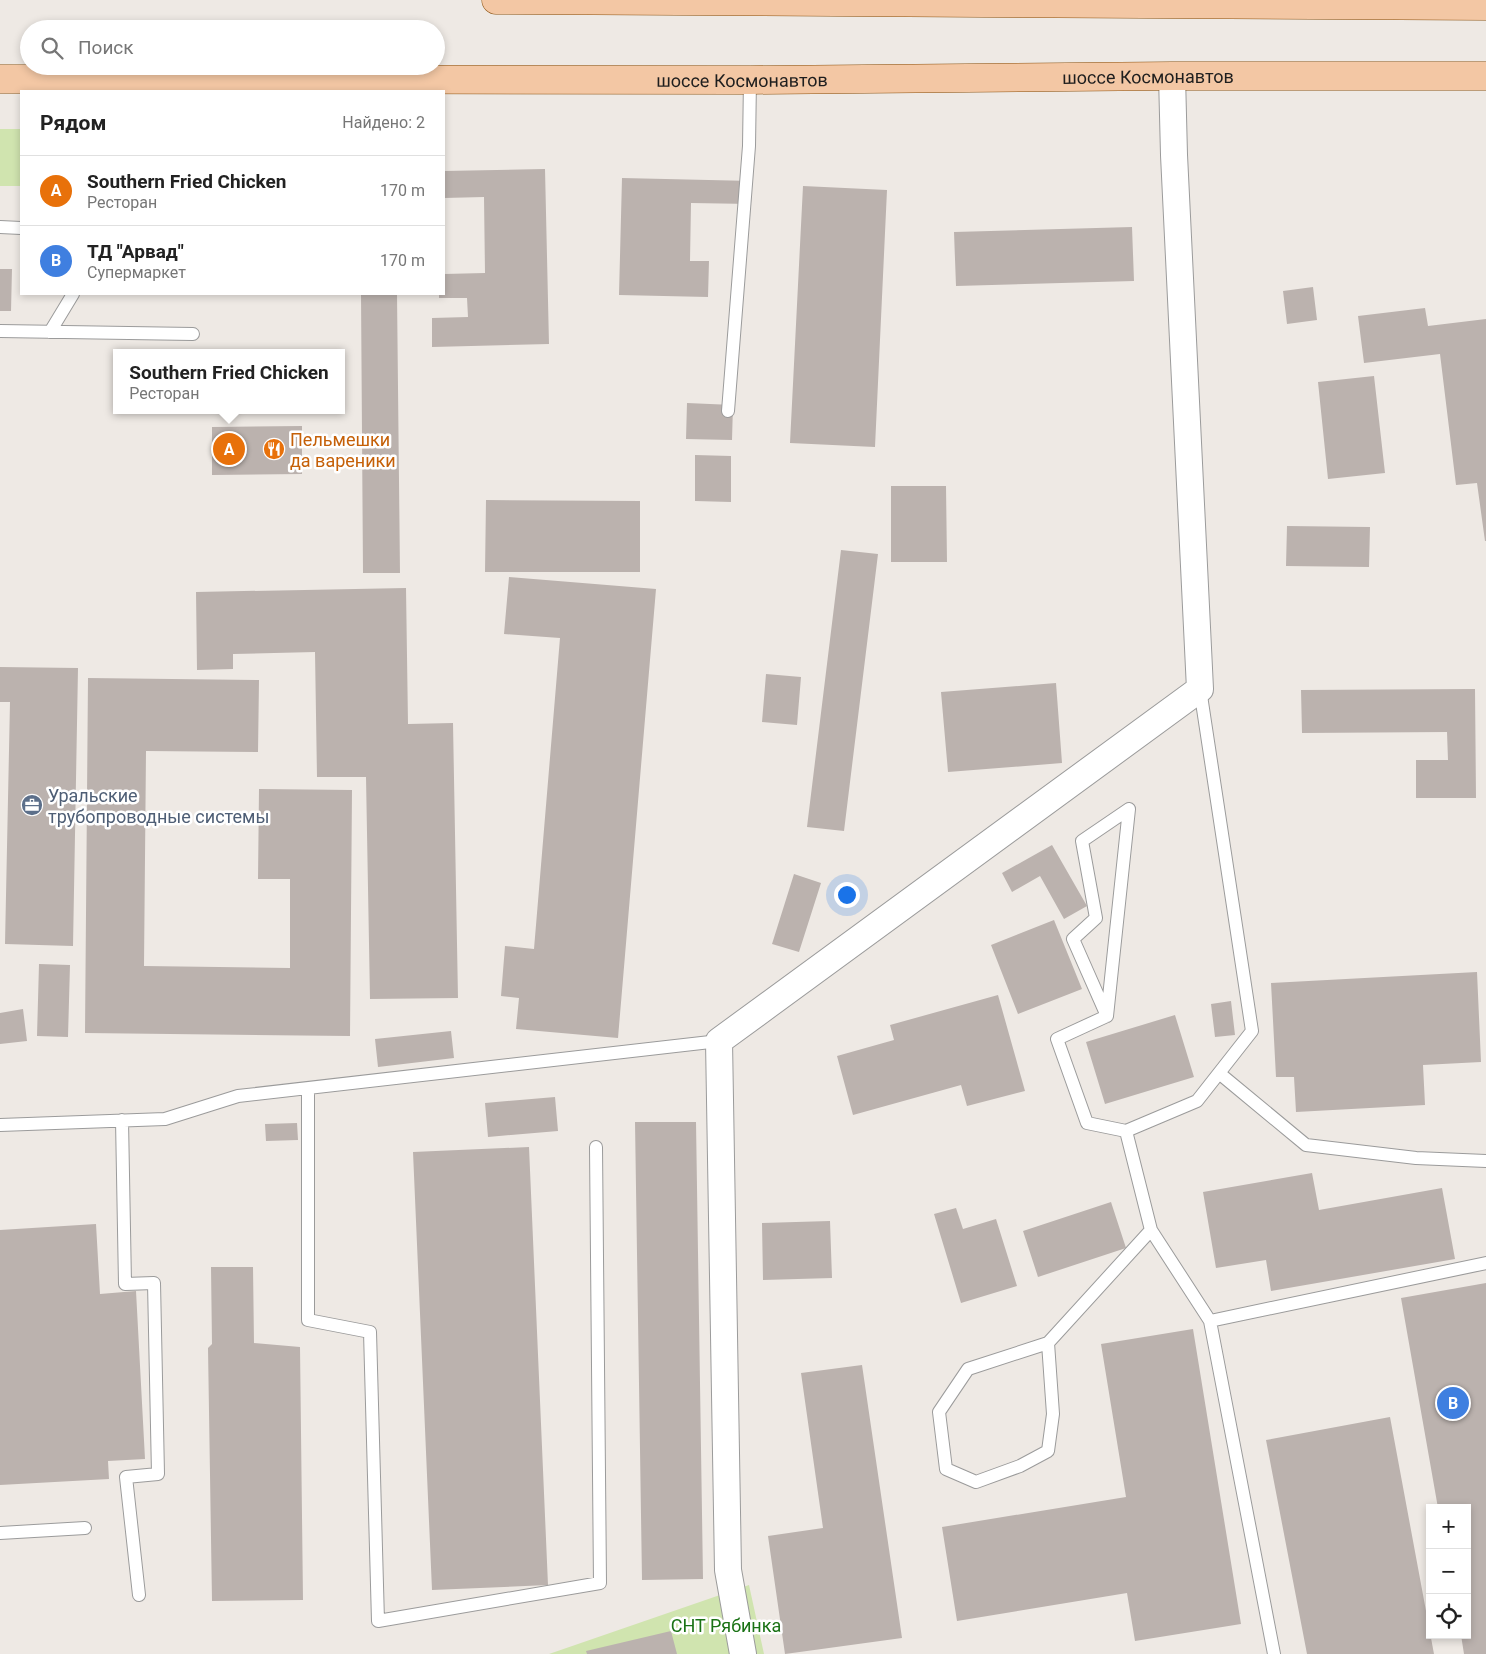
<!DOCTYPE html>
<html lang="ru">
<meta charset="utf-8">
<style>
:root{--surface:#fff;--page:#f6f6f6;--text:#222;--muted:#767676;--line:#e0e0e0;--accent:#ba1228}
body{margin:0;font-family:Roboto,sans-serif;background:var(--page);color:var(--text)}
.controls{position:absolute;right:15px;bottom:15px;display:grid;overflow:hidden;border-radius:0px;box-shadow:0 2px 8px #0003}
.controls button{width:45px;height:45px;display:grid;place-items:center;padding:0;border:0;border-bottom:1px solid var(--line);background:var(--surface);color:var(--text);font:25px sans-serif}
.you{position:absolute;left:846px;top:894px;width:18px;height:18px;margin:-12px;border:4px solid #fff;border-radius:50%;background:#1a73e8;box-shadow:0 0 0 8px #1a73e833}
.badge{display:grid;place-items:center;width:32px;height:32px;border-radius:50%;background:var(--accent);color:#fff;font-size:16px;font-weight:700}
.pin{position:absolute;translate:-50% -50%;border:2px solid #fff;box-shadow:0 1px 5px #0006}
.popup{position:absolute;left:113px;top:349px;width:232px;height:65px;box-sizing:border-box;display:grid;place-content:center;border-radius:0px;background:var(--surface);filter:drop-shadow(0 1px 4px #0005);font-size:16px;white-space:nowrap;color:var(--muted)}
.popup b{font-size:19px;color:var(--text)}
.popup::after{content:'';position:absolute;left:50%;top:100%;margin-left:-10px;border:10px solid transparent;border-top-color:var(--surface)}
.list{margin:0;padding:0;list-style:none}
h2{display:flex;justify-content:space-between;align-items:center;height:65px;margin:0;padding:0 20px;font-size:21px}
h2 small{font-size:16px;font-weight:400;color:var(--muted)}
.list li{display:grid;grid-template-columns:32px 1fr auto;gap:15px;align-items:center;box-sizing:border-box;height:70px;padding:0 20px;border-top:1px solid var(--line)}
.list b{display:block;font-size:19px;white-space:nowrap}
.list p{margin:0;font-size:16px;white-space:nowrap;color:var(--muted)}
.list em{font-size:16px;font-style:normal;color:var(--muted)}
.icon{flex:none;width:28px;height:28px;fill:none;stroke:currentColor;stroke-width:2;stroke-linecap:round;stroke-linejoin:round}
.map{position:relative;flex:none;width:1486px;height:1654px;overflow:hidden}
.search{position:absolute;background:var(--surface);box-shadow:0 2px 8px #0003;left:20px;top:20px;width:425px;height:55px;display:flex;align-items:center;gap:12px;box-sizing:border-box;padding:0 18px;border-radius:28px;color:var(--muted);font-size:19px}
.panel{position:absolute;background:var(--surface);box-shadow:0 2px 8px #0003;left:20px;top:90px;width:425px;height:205px;border-radius:0px}
.map>svg:first-child{display:block}
.grass{fill:#d0e4af}
.building{fill:#bbb2ae}
.lines{fill:none;stroke-linecap:round;stroke-linejoin:round}
.lane-casing{stroke:#9b9b9b;stroke-width:14}
.street-casing{stroke:#9b9b9b;stroke-width:28}
.primary-casing{stroke:#8a500d;stroke-width:29}
.lane{stroke:#fff;stroke-width:12}
.street{stroke:#fff;stroke-width:26}
.primary{stroke:#f3c7a4;stroke-width:28}
.labels{text-anchor:middle;dominant-baseline:central;stroke-width:5;stroke-linejoin:round;paint-order:stroke}
.street-label{font-size:18px;fill:#1e1e1e;stroke:#fff}
.food-label{font-size:18px;fill:#c56008;stroke:#fff;text-anchor:start}
.service-label{font-size:18px;fill:#4e5e75;stroke:#fff;text-anchor:start}
.park-label{font-size:18px;fill:#1a7215;stroke:#fff}
</style>
<div class="map">
<svg width="1486" height="1654" viewBox="0 0 1486 1654">
<rect width="100%" height="100%" fill="#eee9e4"/>
<path class="grass" d="M0,129h21v57h-21z
M749,1585l15,69h-215z"/>
<path class="building" d="M545,169l4,175 -117,3v-29l36,-1 -1,-19h-28v-4h5v-20l41,-1 -1,-76 -40,1v-27z
M622,178l130,3 -1,23 -60,-1 -1,58h19l-1,36 -89,-2z
M803,186l84,4 -12,257 -85,-4z
M1132,227l2,54 -178,5 -2,-54z
M0,269h12l-1,42h-11z
M1313,287l4,33 -30,4 -4,-33z
M361,294h36l3,279h-37z
M1425,308l3,18 58,-7v222h-1l-8,-58 -21,2 -16,-131 -76,9 -6,-47z
M1374,376l11,97 -57,6 -10,-97z
M687,403l46,2 -1,35 -46,-1z
M302,426v48l-90,1v-48z
M695,455l36,1v46l-36,-1z
M891,486h55l1,76h-56z
M486,500l154,1v71h-155z
M1287,526l83,1 -1,40 -83,-1z
M841,550l37,4 -34,277 -37,-4z
M509,577l147,12 -38,449 -102,-9 3,-31 -18,-2 4,-50 29,3 26,-311 -56,-4z
M406,588l2,136 45,-1 5,275 -88,1 -4,-222h-49l-2,-125 -82,2v15l-36,1 -1,-78z
M0,667l78,1 -5,278 -68,-2 5,-242h-10z
M766,674l35,3 -4,48 -35,-3z
M88,678l171,2 -1,72 -112,-1 -2,215 146,2v-89h-32l1,-90 93,1 -2,246 -265,-3z
M1056,683l6,80 -114,9 -7,-80z
M1475,689l1,109h-60v-38h32l-1,-28 -145,1 -1,-43z
M1052,845l35,61 -23,13 -24,-43 -28,16 -10,-19z
M794,874l27,9 -22,69 -27,-8z
M1054,920l28,69 -64,25 -27,-69z
M39,964l31,1 -2,72 -31,-1z
M1477,972l4,90 -58,3 2,40 -129,7 -2,-35h-18l-5,-94z
M998,995l27,96 -58,15 -6,-21 -108,30 -16,-59 57,-16 -4,-15z
M1231,1001l4,34 -20,2 -4,-33z
M23,1009l4,32 -27,3v-31z
M1175,1015l19,62 -89,27 -19,-62z
M451,1031l3,27 -76,9 -3,-28z
M555,1097l3,34 -70,6 -3,-34z
M635,1122h61l7,457 -61,1z
M297,1123l1,17 -32,1 -1,-17z
M529,1147l19,438 -116,5 -19,-438z
M1312,1173l7,37 123,-22 13,71 -184,32 -5,-31 -50,8 -13,-76z
M1111,1202l15,46 -88,29 -15,-46z
M956,1208l7,21 33,-10 21,67 -56,17 -27,-89z
M830,1221l2,57 -69,2 -1,-57z
M96,1224l4,70 36,-3 9,168 -37,2 1,18 -109,6v-255z
M211,1267h42l1,76 46,4 3,253 -91,1 -4,-253 4,-4z
M1486,1283v371h-22l-3,-19h6v-127h-29l-37,-210z
M1193,1329l48,295 -106,17 -8,-48 -170,28 -15,-94 184,-30 -25,-153z
M862,1365l40,273 -117,16 -17,-118 55,-8 -22,-155z
M1390,1417l44,237h-127l-41,-214z
M671,1631l6,23h-90l-1,-3z"/>
<g class="lines">
<g class="lane-casing">
<path id="lane" d="M0,227l21,1
M0,331l193,3
M50,332l23,-38
M728,411l21,-265 1,-66
M1200,689l52,342 -55,70 -71,30 25,99 59,91 276,-58
M1107,1016l22,-207 -47,32 14,77 -23,21 34,77 -50,23 30,84 39,8
M1219,1073l87,72 110,13 70,3
M308,1089v231l62,12 8,289 222,-38 -4,-436
M122,1120l3,164 29,-1 4,191 -32,3 13,118
M0,1125l165,-6 73,-23 481,-55
M1210,1321l64,333
M1048,1343l5,71 -5,37 -28,15 -44,16 -30,-13 -7,-57 29,-43 80,-26 103,-113
M0,1533l85,-5"/>
</g>
<g class="street-casing">
<path id="street" d="M743,1654l-15,-84 -9,-529 481,-352 -26,-534 -2,-79"/>
</g>
<g class="primary-casing">
<g id="primary">
<path d="M496,0l990,6"/>
<path id="s1" d="M0,79l750,1 422,-4h314"/>
</g>
</g>
<use href="#lane" class="lane"/>
<use href="#street" class="street"/>
<use href="#primary" class="primary"/>
</g>
<defs>
<g id="restaurant-disc" transform="scale(1.125)"><circle r="9.5" fill="#e8710a" stroke="#fff"/><path d="M-5-6h1v4h1v-4h1v4h1v-4h1v5L-1.5 .5V6h-2V.5L-5-1ZM5-6V6H3V1.5H1.5Q1.5-4 5-6Z" fill="#fff"/></g>
<g id="office-disc" transform="scale(1.125)"><circle r="9.5" fill="#5c6f8a" stroke="#fff"/><path d="M-6-3h4V-5.5h4V-3h4V5H-6ZM-1-4.5V-3h2v-1.5ZM-6 0V1H6V0Z" fill="#fff"/></g>
</defs>
<g fill-rule="evenodd">
<use href="#restaurant-disc" x="274" y="449"/>
<use href="#office-disc" x="32" y="805"/>
</g>
<g class="labels">
<g class="street-label">
<text stroke="none"><textPath href="#s1" startOffset="1148">шоссе Космонавтов</textPath></text>
<text stroke="none"><textPath href="#s1" startOffset="742">шоссе Космонавтов</textPath></text>
</g>
<g class="food-label">
<text x="290" y="439">Пельмешки<tspan x="290" dy="21">да вареники</tspan></text>
</g>
<g class="service-label">
<text x="48" y="795">Уральские<tspan x="48" dy="21">трубопроводные системы</tspan></text>
</g>
<g class="park-label">
<text x="726" y="1625">СНТ Рябинка</text>
</g>
</g>
</svg>
<div class="controls">
<button>+</button>
<button>−</button>
<button><svg class="icon" aria-label="locate" viewBox="0 0 24 24"><circle cx="12" cy="12" r="6"/><path d="M12 2v4M12 18v4M2 12h4M18 12h4"/></svg></button>
</div>
<div class="you"></div>
<div class="pin badge" style="left:229px;top:449px;background:#e8710a">A</div>
<div class="popup"><b>Southern Fried Chicken</b>Ресторан</div>
<div class="pin badge" style="left:1453px;top:1403px;background:#3f7fe0">B</div>
<div class="search"><svg class="icon" aria-label="search" viewBox="0 0 24 24"><circle cx="10" cy="10" r="6"/><path d="M15 15l6 6"/></svg>Поиск</div>
<section class="panel">
<h2>Рядом<small>Найдено: 2</small></h2>
<ul class="list">
<li><span class="badge" style="background:#e8710a">A</span><div><b>Southern Fried Chicken</b><p>Ресторан</p></div><em>170 m</em></li>
<li><span class="badge" style="background:#3f7fe0">B</span><div><b>ТД &quot;Арвад&quot;</b><p>Супермаркет</p></div><em>170 m</em></li>
</ul>
</section>
</div>
